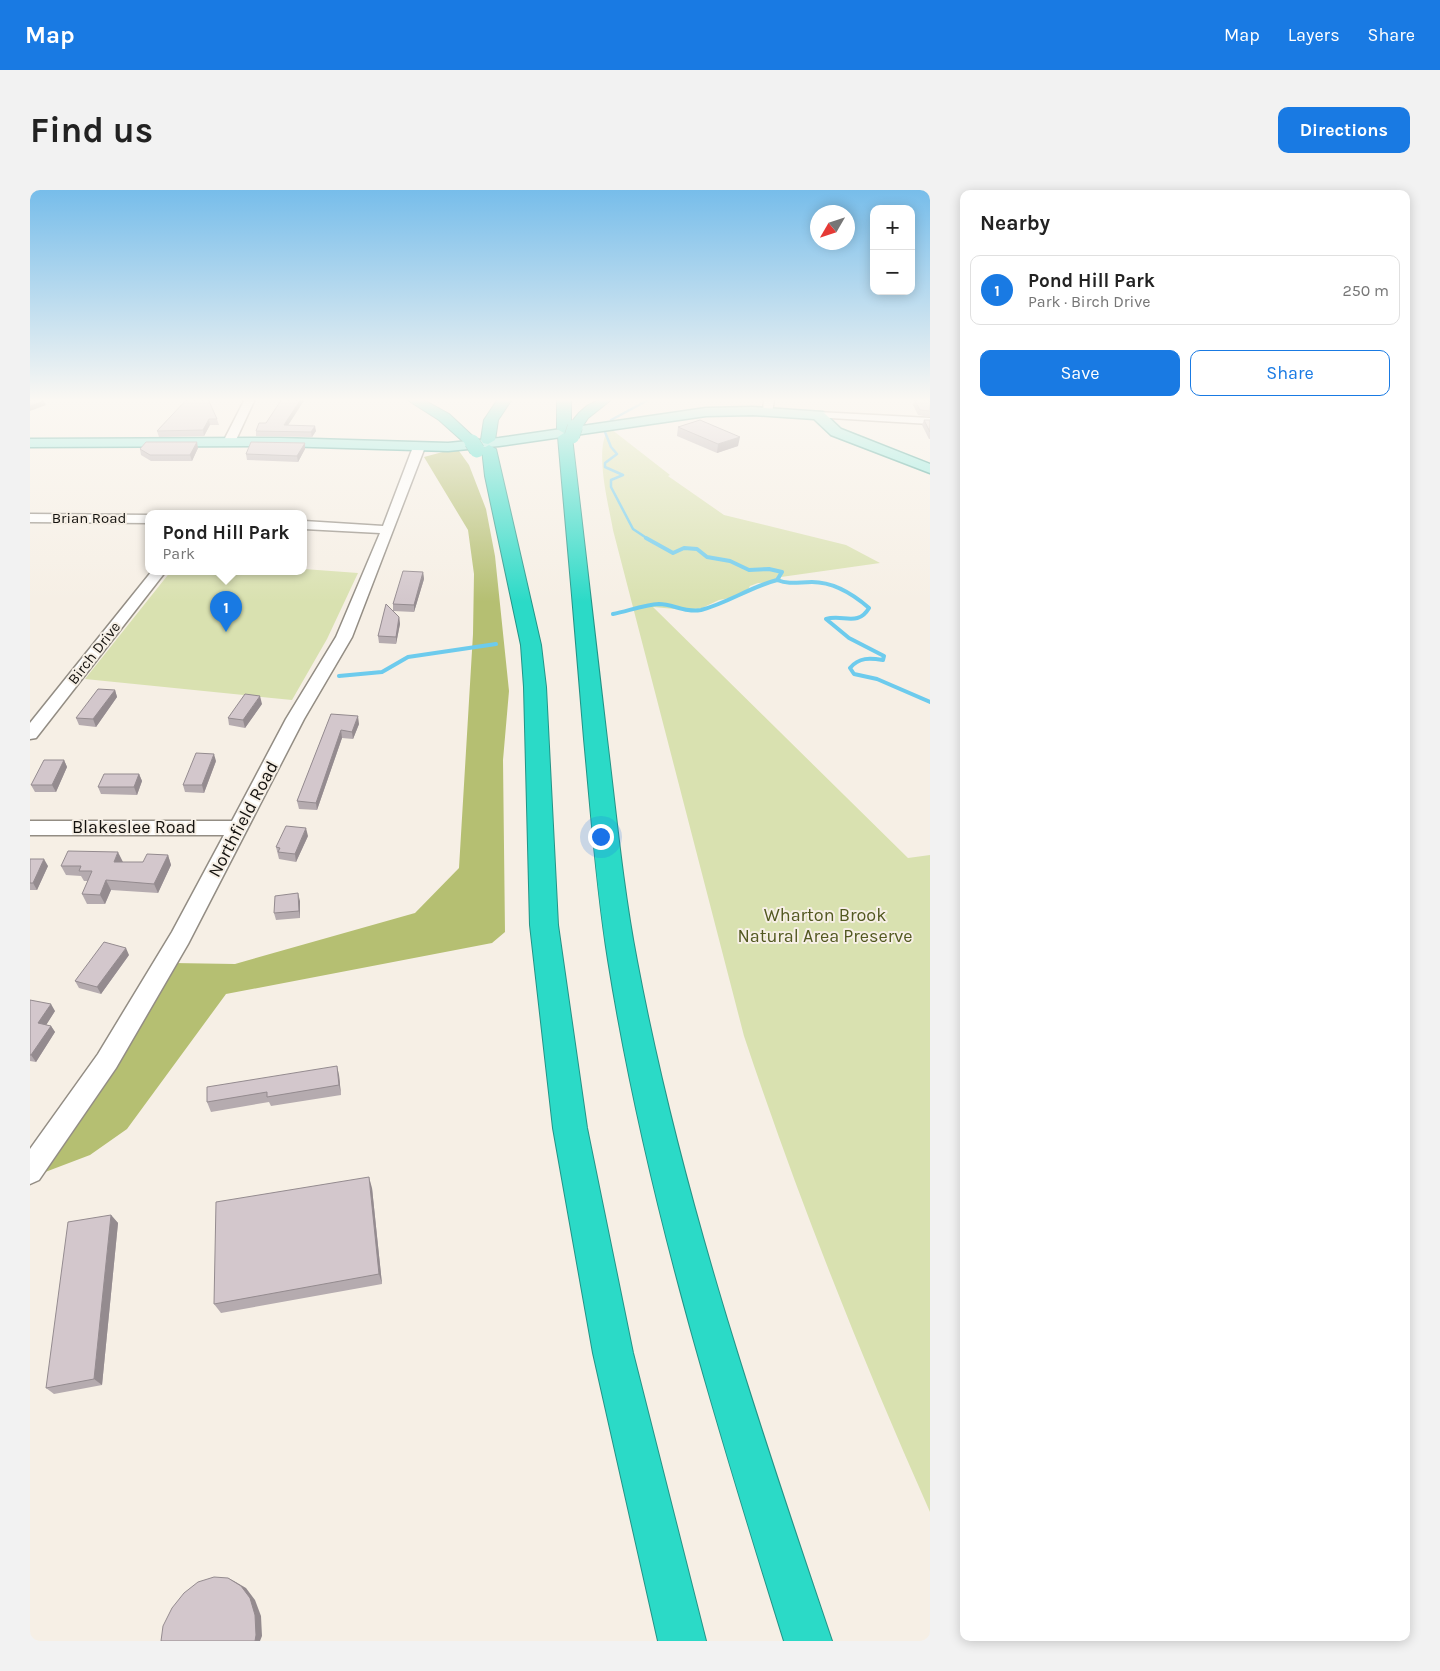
<!DOCTYPE html>
<meta charset="utf-8">
<style>
:root{--surface:#fff;--page:#f2f2f2;--text:#222;--muted:#767676;--line:#e0e0e0;--accent:#197ae3}
body{margin:0;font-family:Karla,sans-serif;background:var(--page);color:var(--text)}
.controls{position:absolute;right:15px;top:15px;display:grid;overflow:hidden;border-radius:10px;box-shadow:0 2px 12px #0003}
.controls button{width:45px;height:45px;display:grid;place-items:center;padding:0;border:0;border-bottom:1px solid var(--line);background:var(--surface);color:var(--text);font:25px sans-serif}
.compass{position:absolute;left:780px;top:15px;width:45px;height:45px;border-radius:50%;background:var(--surface);box-shadow:0 2px 12px #0003;rotate:231deg}
.you{position:absolute;left:570px;top:646px;width:18px;height:18px;margin:-12px;border:4px solid #fff;border-radius:50%;background:#1a73e8;box-shadow:0 0 0 8px #1a73e833}
.badge{display:grid;place-items:center;width:32px;height:32px;border-radius:50%;background:var(--accent);color:#fff;font-size:16px;font-weight:700}
.pin{position:absolute;translate:-50% -41px;filter:drop-shadow(0 1px 2px #0008)}
.pin::after{content:'';position:absolute;top:26px;width:18px;height:15px;background:inherit;clip-path:polygon(0 0,100% 0,50% 100%)}
.popup{position:absolute;left:115px;top:320px;width:162px;height:65px;box-sizing:border-box;display:grid;place-content:center;border-radius:10px;background:var(--surface);filter:drop-shadow(0 1px 4px #0005);font-size:16px;white-space:nowrap;color:var(--muted)}
.popup b{font-size:19px;color:var(--text)}
.popup::after{content:'';position:absolute;left:50%;top:100%;margin-left:-10px;border:10px solid transparent;border-top-color:var(--surface)}
.list{margin:0;padding:0;list-style:none}
h2{display:flex;justify-content:space-between;align-items:center;height:65px;margin:0;padding:0 20px;font-size:21px}
h2 small{font-size:16px;font-weight:400;color:var(--muted)}
.list li{display:grid;grid-template-columns:32px 1fr auto;gap:15px;align-items:center;box-sizing:border-box;height:70px;margin:0 10px 10px;padding:0 10px;border:1px solid var(--line);border-radius:10px}
.list b{display:block;font-size:19px;white-space:nowrap}
.list p{margin:0;font-size:16px;white-space:nowrap;color:var(--muted)}
.list em{font-size:16px;font-style:normal;color:var(--muted)}
.actions{display:flex;gap:10px;padding:15px 20px}
.actions a{flex:1;padding:11px 0;border:1px solid var(--accent);border-radius:10px;text-align:center;font-size:18px;color:var(--accent)}
.actions .main{background:var(--accent);color:#fff}
.map{position:relative;flex:none;width:900px;height:1451px;overflow:hidden;border-radius:10px}
header{display:flex;align-items:center;gap:30px;box-sizing:border-box;height:70px;padding:0 25px;background:var(--accent);color:#fff}
header strong{font-size:24px}
nav{display:flex;gap:28px;margin-inline-start:auto;font-size:18px}
.intro{display:flex;align-items:center;justify-content:space-between;box-sizing:border-box;height:120px;padding:0 30px}
h1{margin:0;font-size:35px}
.button{padding:12px 22px;border-radius:10px;background:var(--accent);color:#fff;font-size:18px;font-weight:700}
main{display:flex;gap:30px;padding:0 30px}
aside{flex:1;background:var(--surface);border-radius:10px;box-shadow:0 2px 12px #0003}
.map>svg:first-child{display:block}
.green{fill:#d9e1b0}
.forest{fill:#b5bf72}
.lines{fill:none;stroke-linecap:round;stroke-linejoin:round}
.stream-far1{stroke:#6dcbed;stroke-width:2.5}
.stream{stroke:#6dcbed;stroke-width:4}
.minor-casing{stroke:#938d84;stroke-width:3}
.major-casing{stroke:#239487;stroke-width:3}
.highway-casing{stroke:#239487;stroke-width:2}
.minor{fill:#fff;fill-rule:evenodd}
.major{fill:#80e9dd;fill-rule:evenodd}
.highway{fill:#2bdac7;fill-rule:evenodd}
.highway-bridge-casing{stroke:#239487;stroke-width:16;stroke-linecap:butt}
.highway-bridge{stroke:#2bdac7;stroke-width:15}
.wall{fill:#b5abaf}
.shaded-wall{fill:#948b8f}
.building{fill:#d3c7cc;stroke:#948b8f}
.labels{text-anchor:middle;dominant-baseline:central;stroke-width:4;stroke-linejoin:round;paint-order:stroke}
.far-street-label{font-size:15px;fill:#14120f;stroke:#f6efe5}
.street-label{font-size:18px;fill:#14120f;stroke:#f6efe5}
.park-label{font-size:18px;fill:#525820;stroke:#f6efe5}
</style>
<header>
<strong>Map</strong>
<nav><a>Map</a><a>Layers</a><a>Share</a></nav>
</header>
<div class="intro"><h1>Find us</h1><a class="button">Directions</a></div>
<main>
<div class="map">
<svg width="900" height="1451" viewBox="0 0 900 1451">
<rect width="100%" height="100%" fill="#f6efe5"/>
<path class="green" d="M581,239l59,46 -2,1 56,39 122,30 34,18 -99,14 -1,5 -22,1 -8,3 -4,7 -5,3 -22,4 -17,8 -16,2 -33,-3 255,251 22,-3v657c-69,-155 -132,-314 -186,-476l-131,-506c-4,-24 -19,-79 -5,-100z
M274,379l54,4 -31,66 -35,61 -207,-21 86,-108z"/>
<path class="forest" d="M420,260l9,1 10,14 17,44 9,47 14,135 -6,69 2,172 -13,11 -266,51 -99,135 -37,26 -50,19 133,-211 62,1 180,-51 44,-45 14,-234 1,-60 -6,-44 -44,-73z"/>
<g class="lines">
<path class="stream-far1" d="M581,230l39,-21
M575,242l6,15 6,7 -12,9v4l18,8 -12,5v7l22,42 15,10"/>
<path class="stream" d="M616,348l27,15 11,-5 13,1 10,8 23,4 19,9 20,-1 13,3 -5,8c13,5 22,2 35,2 22,0 41,12 57,26 -11,19 -26,6 -43,11l23,19 35,18 -1,4c-13,-2 -24,-3 -33,8l4,6 23,5 53,23
M583,424c15,-3 31,-9 46,-10 14,0 26,9 42,6 27,-7 49,-23 76,-30
M309,486l43,-4 26,-15 88,-13"/>
<g class="minor-casing">
<path id="minor" d="M215,209h10l-20,43 -2,2h-8l-2,-2z
M734,209h10l-2,15 -4,1 -5,-3z
M788,222l112,6v6l-116,-7 -1,-2z
M389,254l6,3 -73,190 -48,82 -116,225 -72,124 -77,112 -9,4v-35l68,-95 74,-122 52,-97h-194v-14h202l54,-102 50,-82 44,-104 -76,-4v-8l79,5 30,-79z
M0,324l119,1v8l-119,-1z
M122,381h14l-130,167 -6,1v-16z"/>
</g>
<g class="major-casing">
<path id="major" d="M723,217l70,5 18,17 89,35v9l-99,-38 -17,-16 -61,-4 -47,1 -207,30 -51,5 -168,-5 -250,1v-8l250,-1 168,5 51,-5 207,-30z"/>
</g>
<g class="highway-casing">
<path id="highway" d="M376,209h16l27,15 30,28 -2,3h-10l-28,-25z
M468,209h14l-14,21 -3,20 -7,4 -5,-1 -2,-3 3,-20z
M527,209h14v24c11,-16 22,-24 41,-24l-24,19 -8,12h-10l-5,3 7,4c12,101 23,202 35,302 9,74 16,149 30,222 44,233 119,456 195,680h-48c-70,-224 -139,-449 -176,-681 -12,-74 -17,-148 -24,-221 -8,-101 -17,-201 -26,-302l6,-4 -7,-4z
M459,255l7,4 45,196 5,42 12,238 29,203 46,225 73,288h-48l-65,-288 -40,-225 -23,-203 -6,-238 -3,-42 -36,-169 -3,-27z"/>
</g>
<use href="#minor" class="minor"/>
<use href="#major" class="major"/>
<use href="#highway" class="highway"/>
<g class="highway-bridge-casing">
<path id="highway-bridge" d="M542,246l3,-9
M442,252l5,8"/>
</g>
<use href="#highway-bridge" class="highway-bridge"/>
</g>
<path class="wall" d="M157,209l30,20 2,6h-9l-6,11 -45,1 -2,-6z
M252,209h23l-17,26 28,6 -4,6 -56,-1v-5l10,-8z
M884,209l16,1v17l-12,-2 -5,-10z
M894,230h6v19h-1l-7,-14z
M648,237l60,19 -21,7 -40,-17z
M275,253v6l-7,13 -51,-2 -1,-6z
M168,258l-6,13h-41l-10,-6 -1,-6z
M393,382l1,7 -10,33 -21,-1v-7z
M369,427l1,7 -4,20 -17,-1 -1,-7z
M85,500l2,7 -21,30 -17,-2 -3,-7z
M232,514l-17,24 -16,-3 -1,-7z
M301,524l28,10 -6,15 -11,-1 -25,72 -18,-1 -2,-8z
M34,570l3,7 -11,25h-21l-4,-7z
M186,571l-12,32 -19,-1 -2,-7z
M109,584l3,7 -5,14 -36,-1 -3,-7z
M278,646l-12,26 -17,-3 -3,-12z
M138,665l3,10 -13,28 -47,-3 -6,14h-18l-5,-10 6,-13h-4l-3,-5 -15,-1 -5,-9 62,-4h20z
M0,669l18,7 -11,24h-7z
M270,711v17l-24,2 -2,-7z
M99,765l-28,39 -22,-6 -4,-7z
M0,810l25,11 -9,14 5,1 4,6 -19,30 -6,-1z
M309,885l2,20 -70,11 -2,-4 -58,10 -4,-10z
M342,998l10,96 -161,29 -7,-9z
M81,1025l7,8 -16,162 -48,9 -8,-6z"/>
<path class="shaded-wall" d="M13,209l3,6 -16,6v-5z
M271,209h4l-20,31 -1,-5z
M179,229l1,6 -6,11 -1,-6z
M285,236l1,5 -4,6 -1,-5z
M710,247l-2,9 -21,7 1,-9z
M167,252l1,6 -6,13 -2,-6z
M275,253v6l-7,13 -1,-6z
M393,382l1,7 -10,33v-7z
M369,427l1,7 -4,20v-7z
M85,500l2,7 -21,30 -3,-8z
M230,506l2,8 -17,24 -2,-8z
M328,526l1,8 -6,15 -1,-7z
M311,540l1,8 -25,72 -1,-7z
M184,564l2,7 -12,32 -2,-8z
M34,570l3,7 -11,25 -4,-7z
M109,584l3,7 -5,14 -3,-8z
M276,638l2,8 -12,26 -1,-8z
M88,662l5,10h-9z
M138,665l3,10 -13,28 -4,-9z
M14,669l4,7 -11,24 -4,-7z
M76,690l5,10 -6,14 -5,-9z
M268,703l2,8v17l-1,-7z
M96,758l3,7 -28,39 -4,-7z
M21,814l4,7 -12,19 -5,-7z
M21,836l4,6 -19,30 -5,-7z
M307,876l2,9 2,20 -2,-10z
M339,987l3,11 10,96 -3,-10z
M81,1025l7,8 -16,162 -8,-6z
M198,1388l6,3 12,7 9,12 6,16 1,20 -2,5h-5z"/>
<path class="building" d="M0,209h13l1,2 -14,5z
M157,209h21l9,20h-8l-6,11 -46,1z
M252,209h19l-17,26 31,1 -4,6 -55,-1 3,-8h7z
M884,209l16,1v11l-10,-1z
M670,230l40,17 -22,7 -40,-17z
M894,230h6v12z
M116,252h51l-7,13h-40l-10,-6z
M221,252l54,1 -8,13 -51,-2z
M373,381l20,1 -9,33 -21,-1z
M356,414l13,13 -3,20 -18,-1z
M68,499l17,1 -22,29 -17,-1z
M215,504l15,2 -17,24 -15,-2z
M301,524l27,2 -6,16 -11,-2 -25,73 -19,-2z
M166,563l18,1 -12,31h-19z
M14,570h20l-12,25h-21z
M74,584h35l-5,13h-36z
M256,636l20,2 -11,26 -17,-2 2,-4 -4,-1z
M38,661l50,1 -4,10h29l4,-8 21,1 -14,29 -48,-4 -6,15 -18,-1 10,-23h-13l2,-5h-20z
M0,669h14l-11,24h-3z
M268,703l1,18 -25,2 1,-17z
M74,752l22,6 -29,39 -22,-6z
M0,810l21,4 -13,19 13,3 -20,29h-1z
M307,876l2,19 -72,12v-5l-60,10v-15z
M339,987l10,97 -165,30 2,-102z
M81,1025l-17,164 -48,9 22,-166z
M184,1387l14,1 13,8 9,12 5,17 1,20 -1,6h-94l2,-15 9,-18 12,-15 14,-11z"/>
<linearGradient id="sky" x2="0" y2="1"><stop stop-color="#77bdea"/><stop offset="0.51" stop-color="#fbf8f3"/><stop offset="1" stop-color="#fbf8f3" stop-opacity="0"/></linearGradient>
<rect width="900" height="412" fill="url(#sky)"/>
<g class="labels">
<g class="far-street-label">
<text x="59" y="328">Brian Road</text>
<text transform="translate(64 463) rotate(-52)">Birch Drive</text>
</g>
<g class="street-label">
<text transform="translate(213 629) rotate(-62)">Northfield Road</text>
<text x="104" y="637">Blakeslee Road</text>
</g>
<g class="park-label">
<text x="795" y="725">Wharton Brook<tspan x="795" dy="21">Natural Area Preserve</tspan></text>
</g>
</g>
</svg>
<div class="controls">
<button>+</button>
<button>−</button>
</div>
<svg class="compass" viewBox="-18 -18 36 36"><path d="M0-13l5 13h-10z" fill="#e53935"/><path d="M0 13l5-13h-10z" fill="#767676"/></svg>
<div class="you"></div>
<div class="pin badge" style="left:196px;top:442px">1</div>
<div class="popup"><b>Pond Hill Park</b>Park</div>
</div>
<aside>
<h2>Nearby<small></small></h2>
<ul class="list">
<li><span class="badge">1</span><div><b>Pond Hill Park</b><p>Park · Birch Drive</p></div><em>250 m</em></li>
</ul>
<div class="actions"><a class="main">Save</a><a>Share</a></div>
</aside>
</main>
